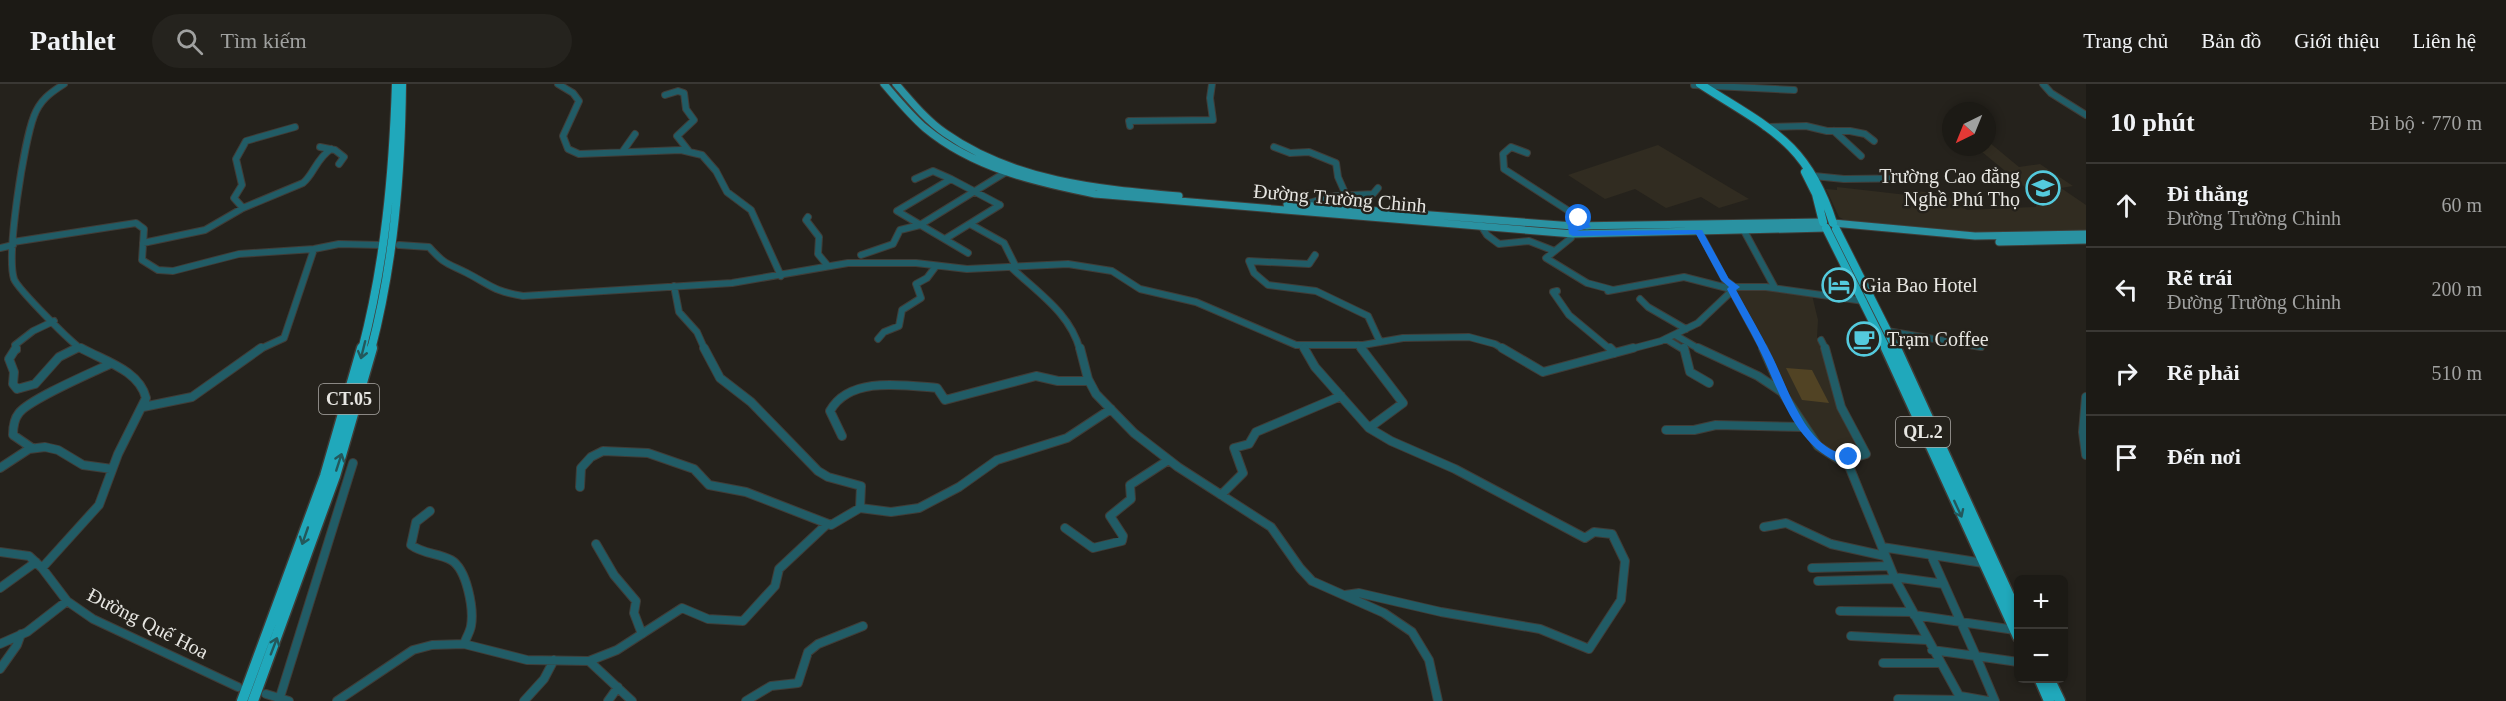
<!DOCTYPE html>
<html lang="vi">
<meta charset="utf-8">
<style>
:root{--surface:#1c1a15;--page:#25231e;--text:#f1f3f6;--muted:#a0a1a0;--line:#3a3834}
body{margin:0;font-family:"Times New Roman",serif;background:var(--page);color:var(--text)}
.controls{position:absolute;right:18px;bottom:18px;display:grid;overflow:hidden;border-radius:9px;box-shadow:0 3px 9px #0003}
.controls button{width:54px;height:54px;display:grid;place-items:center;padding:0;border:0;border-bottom:2px solid var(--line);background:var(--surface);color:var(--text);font:30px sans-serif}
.compass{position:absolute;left:1942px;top:18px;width:54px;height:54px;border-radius:50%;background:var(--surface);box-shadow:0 3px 9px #0003;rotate:223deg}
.stop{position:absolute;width:18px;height:18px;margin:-14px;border:4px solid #1a73e8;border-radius:50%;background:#fff}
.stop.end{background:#1a73e8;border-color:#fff;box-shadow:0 2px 6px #0008}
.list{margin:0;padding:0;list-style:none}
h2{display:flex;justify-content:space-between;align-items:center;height:78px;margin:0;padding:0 24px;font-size:26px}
h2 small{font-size:20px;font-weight:400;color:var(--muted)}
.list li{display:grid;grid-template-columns:39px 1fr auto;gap:18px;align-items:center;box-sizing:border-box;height:84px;padding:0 24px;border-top:2px solid var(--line)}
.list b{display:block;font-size:22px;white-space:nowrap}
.list p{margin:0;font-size:20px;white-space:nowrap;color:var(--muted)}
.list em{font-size:20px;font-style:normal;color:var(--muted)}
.icon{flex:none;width:33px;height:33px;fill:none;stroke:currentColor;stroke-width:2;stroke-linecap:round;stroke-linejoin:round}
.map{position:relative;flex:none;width:2086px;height:617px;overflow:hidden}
header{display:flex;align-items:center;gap:36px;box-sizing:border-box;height:84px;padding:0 30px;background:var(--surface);border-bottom:2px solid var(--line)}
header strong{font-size:28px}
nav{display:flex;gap:33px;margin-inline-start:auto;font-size:21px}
.search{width:420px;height:54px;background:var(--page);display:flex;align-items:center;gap:15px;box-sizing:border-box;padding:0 21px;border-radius:33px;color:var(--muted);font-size:22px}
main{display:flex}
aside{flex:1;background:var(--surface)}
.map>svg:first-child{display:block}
.built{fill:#312c21}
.green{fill:#514324}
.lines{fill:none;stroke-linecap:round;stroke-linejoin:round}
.minor-far1-casing{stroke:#403d38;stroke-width:8}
.minor-casing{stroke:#403d38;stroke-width:10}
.major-casing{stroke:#403d38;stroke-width:9}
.highway-far1-casing{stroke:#403d38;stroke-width:10}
.highway-casing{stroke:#403d38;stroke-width:13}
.minor-far1{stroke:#215c66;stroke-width:6}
.minor{stroke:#215c66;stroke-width:8}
.major{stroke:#2a92a2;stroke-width:7}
.highway-far1{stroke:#20a8bb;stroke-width:8}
.highway{stroke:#20a8bb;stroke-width:10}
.oneway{stroke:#23585c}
.route{fill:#1a73e8}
.labels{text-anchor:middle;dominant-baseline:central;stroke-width:5;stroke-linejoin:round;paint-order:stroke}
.shield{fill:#25221c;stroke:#adaba7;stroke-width:1.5}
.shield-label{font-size:18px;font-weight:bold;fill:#e7e6e2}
.poi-label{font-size:20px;fill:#e7e6e2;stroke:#25221c;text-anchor:start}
.street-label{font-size:20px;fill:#e7e6e2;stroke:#25221c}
</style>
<header>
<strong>Pathlet</strong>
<div class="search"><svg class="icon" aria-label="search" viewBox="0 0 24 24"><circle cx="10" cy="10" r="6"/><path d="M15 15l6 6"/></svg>Tìm kiếm</div>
<nav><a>Trang chủ</a><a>Bản đồ</a><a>Giới thiệu</a><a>Liên hệ</a></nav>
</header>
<main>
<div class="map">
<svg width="2086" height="617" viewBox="0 0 2086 617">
<rect width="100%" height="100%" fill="#25221c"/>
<path class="built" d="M1990,59l29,24 21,-3 33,22 -12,2 25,17v25l-97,3 -144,-13 -6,-3 -13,-28 11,1v-3l79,9 -2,-5 23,2 22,9 8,8 69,-3 2,-9 -62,-51h11z
M1658,61l91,54 -30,9 -18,-11 -35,11 -31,-19 -30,10 -37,-24z
M1750,202l62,9 6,25 -1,17 24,79 18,36 -21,4 -19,-12 -9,-12 -76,-143z"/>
<path class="green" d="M1786,284l26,2 17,33 -27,-3z"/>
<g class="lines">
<g class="minor-far1-casing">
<path id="minor-far1" d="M64,0c-14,9 -24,16 -30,32 -10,26 -28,138 -20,163 4,10 59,66 69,71
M558,0l15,9 6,8 -16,35 5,13 11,5 102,-4 21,5 14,16 11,21 24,18 30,66
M2043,0l8,9 35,22
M1694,1l100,5
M665,11l13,-4 6,2 2,16 8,11 -17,16 11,14
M1130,42l-1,-5 84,-1 -3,-22 2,-14
M1765,43l41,-1 21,5h23l15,3 9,7
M1834,47l27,25
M320,63l15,3 9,7 -5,7
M1274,63l16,6 19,-1 27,11 2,14 8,18
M623,67l12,-17
M1527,69l-16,-6 -8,7 1,15 71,46 12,12
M1814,92l30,3 83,-1
M915,95l18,-8 18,8
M1302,121l31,-9 40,-2 5,-6
M243,124l-9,-10 8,-13 -6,-26 10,-18 49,-14
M808,133l-2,3 13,17 -1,17 10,12
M970,140l34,19 12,24
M1480,140l7,11 12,9 30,-3 23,9
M1573,142l-2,12 -25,20 41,25 26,7
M1742,143l33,61
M1699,147l26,49 8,6
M945,155l55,-34
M13,158l123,-19 8,6 -2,31 16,10 15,1 66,-17 75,-5 25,-5 42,1
M143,159l62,-13 38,-22 60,-25c11,-9 13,-24 28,-34
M399,161l30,2c16,18 18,16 38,26 25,13 26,18 56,23l209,-13 116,-20h68l51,6 101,-5 44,7 28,18 56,13 100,43h67l40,-7 66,-1 26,7 10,6
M0,164l13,-3
M968,169l-71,-42 54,-32 49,26
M861,171l32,-11 7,-14 20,-5 86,-53
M1315,171l-6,9 -60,-3 5,12 14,12 48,6 52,25 12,26
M1012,184c26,25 58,45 68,82
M674,202l5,26 18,20 8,18
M1557,207l-4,1 16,23 42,35
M1608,207l76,-14 47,12 33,61
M1640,215l8,8 38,22
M1887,247l94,16
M1675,251l26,15
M878,255l6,-7 15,-6 3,-16 19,-12 -5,-14 11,-6 9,-12
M1666,255l18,11
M1821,256l5,10
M1358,261l4,5
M1303,262l2,4
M17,266l-2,-5 18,-14 21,-10
M74,266l4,-2
M258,266l26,-12 30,-89
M1627,266l34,-9 37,-18 38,-36h30l98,14"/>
</g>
<g class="minor-casing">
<path id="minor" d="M16,264l-7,11 5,13 -1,12 4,5 18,-5 24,-27 18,-9
M81,264c23,13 58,22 65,50l-28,56 -19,51 -57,63 25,33 26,18 145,68
M704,264l16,30 31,24 67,69 10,6 33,9 -1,22
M1080,264l8,31 8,15 38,39 44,34 93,60 29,41 12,13 72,32 28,19 17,28 9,41
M1304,264l11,19 54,61 22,13 64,28 130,69 9,-6 18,2 13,27 -4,39 -32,49 -49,-20 -99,-17 -82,-19 -14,2
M1361,264l42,55 -34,25
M1502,264l41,24 90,-24
M1610,264l5,5
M1684,264l6,24 19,11
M1698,264l60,28 24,16 36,54 31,20 46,113 67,122
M1763,264l19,43
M1825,264l16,59 25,47 -23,7
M2086,313l-3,35 3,23
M143,323l49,-10 69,-49
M1666,346h28l22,-5 88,2
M842,352l-12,-25c19,-35 73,-26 107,-23l8,12 91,-24 22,5h30
M32,364l-19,-13c0,-8 1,-16 6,-22 11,-14 72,-40 91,-49
M0,384l29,-19 16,-2 13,3 25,15 29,4
M580,403l1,-19 10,-11 12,-6 45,2 46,16 15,16 37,7 85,33 29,-17 31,4 28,-4 40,-21 38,-27 70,-22 44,-29
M1221,411l22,-22 -9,-25 15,-4 7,-12 85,-36
M430,427l-14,11 -5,23c12,9 27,8 40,15 16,9 23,49 20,66 -1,6 -5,12 -7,18
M1764,443l22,-4 45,21 54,12
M1065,444l28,20 29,-7 1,-5 -13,-20 21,-17 -1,-14 37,-24
M596,460l18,31 22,26 -2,12 8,21
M1882,463l101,16
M0,468l29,4 13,12
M1931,471l45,101 -44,-6
M1812,484l77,-2
M1894,493l50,7
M1818,497l77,-2
M0,504l36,-26
M1840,527l72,1
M1914,531l101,15
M1851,552l76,4
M0,560l27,-12 40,-31
M589,577l28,-11 65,-42 26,11 35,2 32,-35 4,-17 47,-44
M1883,579h58
M0,585l17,-24 4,-11
M266,610l23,7
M1960,612l28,5
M280,613l73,-234
M1898,615l64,1
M337,617l76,-51 19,-5 32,-1 63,16 62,1 43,40
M524,617l20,-22 10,-19
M608,617l10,-14
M746,617l25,-15 27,-3 10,-31 10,-8 45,-18
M1995,617l-19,-45 42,6"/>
</g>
<g class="major-casing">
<path id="major" d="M884,0c13,15 26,31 41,44 48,40 110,54 170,66l478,40 253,-6
M896,0c15,17 30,36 49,49 68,48 153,56 234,63
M1287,120l286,22 250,-4
M1833,139l142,13 111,-2
M1999,158l87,-2"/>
</g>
<g class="highway-far1-casing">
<path id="highway-far1" d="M1700,0c68,44 107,57 133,139
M1805,88l11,22 7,28
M1826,144l61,122
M1836,145l61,121
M362,266c23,-88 31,-176 34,-266
M371,266c23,-88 30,-176 31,-266"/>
</g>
<g class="highway-casing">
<path id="highway" d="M1886,264l132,289
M1896,264l122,267
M2039,594l10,23
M2049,594l11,23
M242,617l83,-225 37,-128
M253,617l82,-225 37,-128"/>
</g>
<use href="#minor-far1" class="minor-far1"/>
<use href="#minor" class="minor"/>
<use href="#major" class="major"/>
<use href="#highway-far1" class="highway-far1"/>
<use href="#highway" class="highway"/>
</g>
<defs><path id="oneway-shaft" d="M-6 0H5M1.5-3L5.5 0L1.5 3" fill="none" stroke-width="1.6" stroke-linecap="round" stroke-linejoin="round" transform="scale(1.5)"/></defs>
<g class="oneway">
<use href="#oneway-shaft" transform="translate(363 266) rotate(104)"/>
<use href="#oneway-shaft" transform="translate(339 378) rotate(-72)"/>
<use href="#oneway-shaft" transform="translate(1958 425) rotate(65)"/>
<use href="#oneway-shaft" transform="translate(305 452) rotate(109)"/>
<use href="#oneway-shaft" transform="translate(274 562) rotate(-69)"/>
</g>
<path class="route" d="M1576,132h6l9,11 -14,4 125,-1 27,49 11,8 -4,3c12,22 25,44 36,66 14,28 28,73 55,91 10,7 15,5 25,7v6l-9,4c-44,-15 -62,-66 -79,-105 -11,-24 -25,-47 -37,-70l2,-2 -8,-7 -25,-46 -123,2 -4,-2 -1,-8 12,-2z"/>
<defs>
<g id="university-ring" transform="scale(1.725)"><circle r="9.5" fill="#25221c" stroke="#54cadd" stroke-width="1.5"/><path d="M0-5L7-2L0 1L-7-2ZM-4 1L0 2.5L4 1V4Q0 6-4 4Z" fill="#54cadd"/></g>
<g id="hotel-ring" transform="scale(1.725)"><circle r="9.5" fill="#25221c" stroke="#54cadd" stroke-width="1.5"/><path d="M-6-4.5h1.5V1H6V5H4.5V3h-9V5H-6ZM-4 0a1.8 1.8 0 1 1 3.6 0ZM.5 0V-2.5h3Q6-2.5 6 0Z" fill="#54cadd"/></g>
<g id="cafe-ring" transform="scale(1.725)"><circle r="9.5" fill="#25221c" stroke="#54cadd" stroke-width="1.5"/><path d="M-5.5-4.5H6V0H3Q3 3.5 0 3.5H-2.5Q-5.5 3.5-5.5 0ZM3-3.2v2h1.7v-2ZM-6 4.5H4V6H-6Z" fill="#54cadd"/></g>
</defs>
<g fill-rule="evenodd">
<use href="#university-ring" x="2043" y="104"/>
<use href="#hotel-ring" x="1839" y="201"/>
<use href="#cafe-ring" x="1864" y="255"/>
</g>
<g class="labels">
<g class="shield">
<rect x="319" y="300" width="60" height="30" rx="4.5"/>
<rect x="1896" y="333" width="54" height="30" rx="4.5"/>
</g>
<g class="shield-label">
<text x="349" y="315">CT.05</text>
<text x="1923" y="348">QL.2</text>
</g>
<g class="poi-label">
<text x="2020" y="92" text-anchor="end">Trường Cao đẳng<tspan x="2020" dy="23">Nghề Phú Thọ</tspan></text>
<text x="1862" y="201">Gia Bao Hotel</text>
<text x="1887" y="255">Trạm Coffee</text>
</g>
<g class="street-label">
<text transform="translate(1340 114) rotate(5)">Đường Trường Chinh</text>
<text transform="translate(148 539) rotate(27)">Đường Quế Hoa</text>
</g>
</g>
</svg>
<div class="controls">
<button>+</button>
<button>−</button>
</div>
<svg class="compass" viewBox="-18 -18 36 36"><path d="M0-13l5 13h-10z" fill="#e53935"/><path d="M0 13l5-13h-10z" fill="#a0a1a0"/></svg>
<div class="stop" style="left:1579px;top:134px"></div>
<div class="stop end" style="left:1849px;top:373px"></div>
</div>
<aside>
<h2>10 phút<small>Đi bộ · 770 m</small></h2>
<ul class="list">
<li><svg class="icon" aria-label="ahead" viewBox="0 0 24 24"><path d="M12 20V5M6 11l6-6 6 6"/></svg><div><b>Đi thẳng</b><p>Đường Trường Chinh</p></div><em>60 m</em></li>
<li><svg class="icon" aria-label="left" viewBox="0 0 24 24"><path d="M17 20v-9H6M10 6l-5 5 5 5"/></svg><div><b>Rẽ trái</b><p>Đường Trường Chinh</p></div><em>200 m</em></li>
<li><svg class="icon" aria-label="right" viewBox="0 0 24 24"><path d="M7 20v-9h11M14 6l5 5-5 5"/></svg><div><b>Rẽ phải</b></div><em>510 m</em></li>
<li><svg class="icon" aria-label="arrive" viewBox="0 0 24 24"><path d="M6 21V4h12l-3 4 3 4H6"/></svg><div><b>Đến nơi</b></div></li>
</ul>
</aside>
</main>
